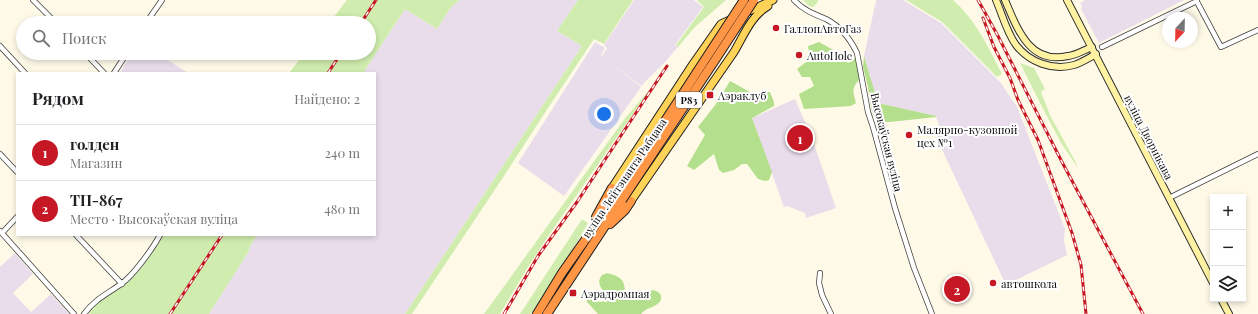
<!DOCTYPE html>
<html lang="ru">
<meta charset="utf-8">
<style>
:root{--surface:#fff;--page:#f2f2f2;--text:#202124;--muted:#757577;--line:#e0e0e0;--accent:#c61724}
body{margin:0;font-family:"Playfair Display",serif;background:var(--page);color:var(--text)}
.controls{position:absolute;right:12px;bottom:12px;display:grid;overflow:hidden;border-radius:0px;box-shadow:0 2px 6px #0003}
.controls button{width:36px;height:36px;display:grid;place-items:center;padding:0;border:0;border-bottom:1px solid var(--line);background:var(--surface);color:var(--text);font:20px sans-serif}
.compass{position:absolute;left:1162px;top:12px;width:36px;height:36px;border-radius:50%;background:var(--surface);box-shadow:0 2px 6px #0003;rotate:202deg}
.you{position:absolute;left:604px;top:114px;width:14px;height:14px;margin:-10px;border:3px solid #fff;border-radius:50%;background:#1a73e8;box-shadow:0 0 0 6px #1a73e833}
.badge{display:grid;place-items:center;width:26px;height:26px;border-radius:50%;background:var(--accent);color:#fff;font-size:13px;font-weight:700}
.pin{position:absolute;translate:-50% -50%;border:2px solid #fff;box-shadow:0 1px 4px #0006}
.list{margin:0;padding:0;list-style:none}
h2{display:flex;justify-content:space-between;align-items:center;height:52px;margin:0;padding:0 16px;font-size:17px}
h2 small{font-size:13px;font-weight:400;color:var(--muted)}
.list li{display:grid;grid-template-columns:26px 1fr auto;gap:12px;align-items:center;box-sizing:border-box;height:56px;padding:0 16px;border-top:1px solid var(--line)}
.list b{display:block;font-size:15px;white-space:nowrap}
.list p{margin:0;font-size:13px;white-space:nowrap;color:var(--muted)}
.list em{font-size:13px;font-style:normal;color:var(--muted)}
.icon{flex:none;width:22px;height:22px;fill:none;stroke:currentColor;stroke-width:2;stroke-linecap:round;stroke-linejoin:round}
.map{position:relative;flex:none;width:1258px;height:314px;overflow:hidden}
.search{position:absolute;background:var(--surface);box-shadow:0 2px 6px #0003;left:16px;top:16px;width:360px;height:44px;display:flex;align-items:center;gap:10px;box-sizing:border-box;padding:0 14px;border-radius:22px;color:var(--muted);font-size:15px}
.panel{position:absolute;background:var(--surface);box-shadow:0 2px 6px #0003;left:16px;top:72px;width:360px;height:164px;border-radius:0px}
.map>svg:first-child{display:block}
.industrial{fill:#e9ddeb}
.green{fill:#d0edaf}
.forest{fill:#b4df8c}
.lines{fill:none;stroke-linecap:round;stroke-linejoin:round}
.street-casing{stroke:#3e3e3e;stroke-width:6}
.secondary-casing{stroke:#2d2d2d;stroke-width:8}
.primary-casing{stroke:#1c1c1c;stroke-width:9}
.highway-casing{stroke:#1c1c1c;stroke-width:10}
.street{stroke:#fff;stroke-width:4.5}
.secondary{stroke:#fff3a3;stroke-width:6}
.primary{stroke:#ffd258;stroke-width:7}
.highway{stroke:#ff9646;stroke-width:8}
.rail-casing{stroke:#c61724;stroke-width:3}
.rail{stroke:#fff;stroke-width:1.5;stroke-dasharray:4.5;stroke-linecap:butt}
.highway-bridge-casing{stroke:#1c1c1c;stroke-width:10;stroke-linecap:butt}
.highway-bridge{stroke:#ff9646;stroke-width:8}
.poi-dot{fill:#c61724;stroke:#fff;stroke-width:1.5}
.labels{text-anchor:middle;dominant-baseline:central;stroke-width:4;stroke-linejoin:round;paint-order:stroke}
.shield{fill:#fff;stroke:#545454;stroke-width:1}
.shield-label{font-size:10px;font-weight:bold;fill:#0b0b0b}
.poi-label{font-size:11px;fill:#0b0b0b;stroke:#fff;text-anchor:start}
.street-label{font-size:11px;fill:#0b0b0b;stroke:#fff}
</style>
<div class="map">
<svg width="1258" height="314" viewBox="0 0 1258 314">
<rect width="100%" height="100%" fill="#fffae8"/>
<path class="industrial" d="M460,0h118l-21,31 25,15 -177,268h-196l40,-63 1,-5 7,-11h118v-162h-12l42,-64 32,20 14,-22z
M634,0h60l9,7 -28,38 3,2 -12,14 -25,25 -34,-26 34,27 -77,109 -46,-33 77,-121 10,6 -4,7 1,1 5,-8 -3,-3z
M876,0h27l38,23 60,60 16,24 48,122 -1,11 3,15 -61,30 -70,-148 6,-3 -6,-18 -58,-13 -14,-47 11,-51 1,-1z
M1085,0h99l-85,43 -18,-34 1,-2 -2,-4z
M133,53h24l31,20h-68l5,-9z
M795,99l18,42 23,67 -30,10 -1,-5 -18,-7 -3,1 -32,-89z
M15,253l18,21 -20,19 18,19 20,-18 18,20h-69v-47z"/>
<path class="green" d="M347,0h113l-9,7 -14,22 -32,-20 -42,64h-74l16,-20h64v-30h-40z
M578,0h55l-29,44 -10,-5 -46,69 -44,68 -92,138h-7l177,-268 -25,-15z
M697,0h29l-31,27 -17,20 -2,-2 28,-38z
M803,0h15l-1,3 -4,4 -4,-1z
M906,0h47c22,19 36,48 49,74l-5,3 -55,-55z
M1020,63l14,5 11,21 -4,3 9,23 25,46 3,7 -17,-25 -21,-40z
M651,88l-100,144 -23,35 -28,47h-16l142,-197z
M582,219l6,4c-18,32 -37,62 -57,91h-11z
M163,235h94l-7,11 -1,5 -40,63h-120c7,-16 28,-21 40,-33 13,-12 22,-27 32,-42z"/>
<path class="forest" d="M819,42l18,10 11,11 7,-5 5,21c-9,9 -7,13 -4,24l-5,3 -47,3 -5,-15 15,-8 -4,-9h-8l-5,-8 13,-10 -2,-13z
M864,56l14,47 58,13v1l-46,5h-11l-6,-8 -3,-12 -2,-15 -5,-20z
M730,81l20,11h20l4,10v4l-22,12 20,54 -3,8 -4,1 -7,-2 -11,-15h-5l-8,6 -11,3 -4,-3 -5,-16 -20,16 -7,-4 18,-31 -7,-8 18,-23z
M607,273c26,6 12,17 23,26h6c9,-4 16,-15 25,-4v5c-4,8 -15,7 -20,14h-43l-11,-12 -1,-4 4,-2 10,6 4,-1c5,-11 -11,-14 -2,-26z"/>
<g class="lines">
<g class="street-casing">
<path id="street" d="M33,0l23,23
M794,0c9,10 20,14 32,19 15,8 24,19 31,34l11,59 5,15 22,81 19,60 18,46
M1196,0l25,47 37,-17
M146,23l16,-23
M0,46l25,27
M1102,47l95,-46
M85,53l19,20
M114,73l13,-20
M0,154l17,18
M1169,198l89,-44
M0,231l74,83
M2,233l15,-16
M76,235l46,49
M820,273l-1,10 3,12 9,19
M84,314c10,-14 23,-20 37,-30 12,-8 32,-36 39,-49"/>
</g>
<g class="secondary-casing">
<path id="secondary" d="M996,0c6,14 11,33 20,45 13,17 36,26 58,20 7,-2 15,-7 22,-11
M1005,0c12,28 24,65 63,56 9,-1 16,-6 24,-9
M1067,0l146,283
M1221,299l8,15"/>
</g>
<g class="primary-casing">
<path id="primary" d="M612,188l81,-124 28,-40 52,-24
M631,201l103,-149c10,-17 17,-36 34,-46"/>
</g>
<g class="highway-casing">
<path id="highway" d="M596,217l16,-29
M610,224l15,-14 6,-9
M537,314l25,-41 54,-77
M547,314l75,-114"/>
</g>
<use href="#street" class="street"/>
<use href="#secondary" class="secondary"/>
<use href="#primary" class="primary"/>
<use href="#highway" class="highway"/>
<g class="rail-casing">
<path id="rail" d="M978,0l20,36 64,126 81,152
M983,18l11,29 16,31 8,22 20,40 34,93 9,32 5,49
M361,23l15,-23
M328,73l13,-20
M170,314l52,-79
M504,314l34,-58 39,-54 90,-136"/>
</g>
<use href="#rail" class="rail"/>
<g class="highway-bridge-casing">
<path id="highway-bridge" d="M616,196l128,-196
M622,200l93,-140 39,-60"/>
</g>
<use href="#highway-bridge" class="highway-bridge"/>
</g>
<g class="poi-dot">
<circle cx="776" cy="28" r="4"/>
<circle cx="799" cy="55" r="4"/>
<rect x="706" y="91" width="8" height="8" rx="2"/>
<circle cx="909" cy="135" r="4"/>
<circle cx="993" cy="283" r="4"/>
<rect x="569" y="289" width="8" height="8" rx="2"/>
</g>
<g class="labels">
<rect class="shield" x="676" y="92" width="26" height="16" rx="3"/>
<g class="shield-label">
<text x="689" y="100">Р83</text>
</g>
<g class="poi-label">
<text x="784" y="28">ГаллонАвтоГаз</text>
<text x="807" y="55">AutoHole</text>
<text x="718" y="95">Аэраклуб</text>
<text x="917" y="129">Малярно-кузовной<tspan x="917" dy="13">цех №1</tspan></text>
<text x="1001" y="283">автошкола</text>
<text x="581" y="293">Аэрадромная</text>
</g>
<g class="street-label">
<text transform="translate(1149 137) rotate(63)">вуліца Дворнікава</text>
<text transform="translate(887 142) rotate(76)">Высокаўская вуліца</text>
<text transform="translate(624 178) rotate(-56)">вуліца Лейтэнанта Рабцава</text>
</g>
</g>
</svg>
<div class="controls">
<button>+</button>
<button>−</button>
<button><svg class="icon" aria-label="layers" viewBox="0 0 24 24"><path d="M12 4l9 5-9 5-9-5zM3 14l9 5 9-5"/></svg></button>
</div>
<svg class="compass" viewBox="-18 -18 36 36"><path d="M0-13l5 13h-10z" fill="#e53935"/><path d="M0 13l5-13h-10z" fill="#757577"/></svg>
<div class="you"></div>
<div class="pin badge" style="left:800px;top:138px">1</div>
<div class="pin badge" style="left:957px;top:289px">2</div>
<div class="search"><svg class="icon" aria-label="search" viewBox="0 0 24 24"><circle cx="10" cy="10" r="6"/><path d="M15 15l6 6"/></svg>Поиск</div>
<section class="panel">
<h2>Рядом<small>Найдено: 2</small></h2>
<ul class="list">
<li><span class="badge">1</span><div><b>голден</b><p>Магазин</p></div><em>240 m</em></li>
<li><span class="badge">2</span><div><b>ТП-867</b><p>Место · Высокаўская вуліца</p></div><em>480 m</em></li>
</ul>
</section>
</div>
